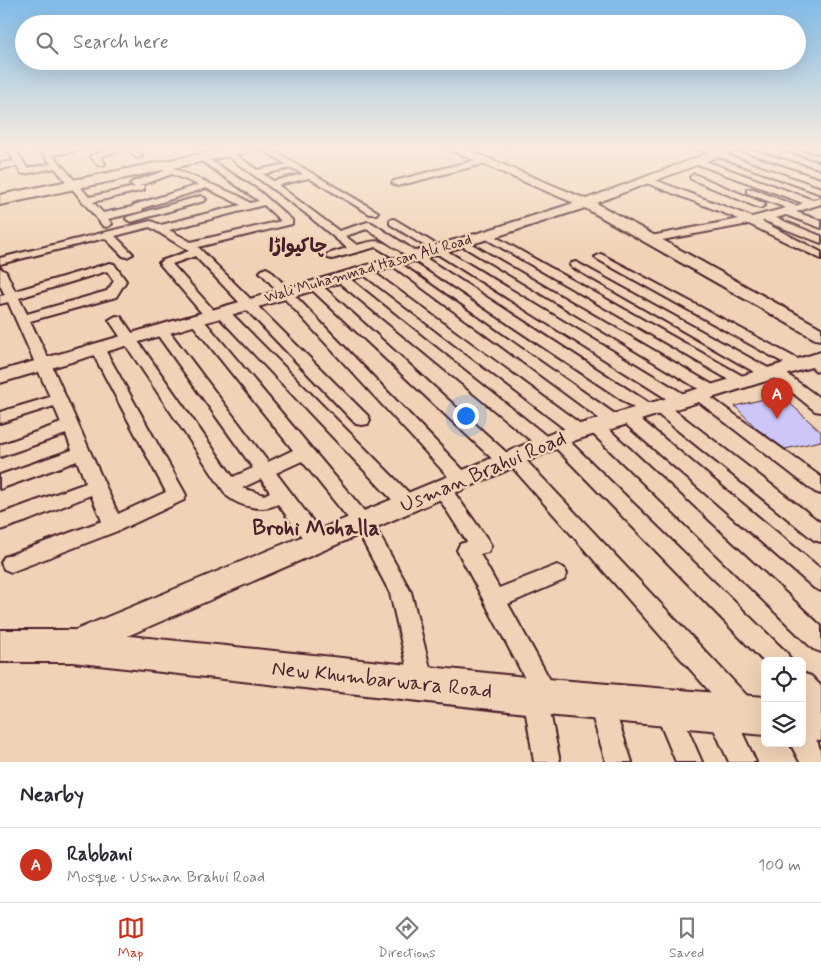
<!DOCTYPE html>
<meta charset="utf-8">
<style>
:root{--surface:#fff;--page:#f7f7f7;--text:#2b2b33;--muted:#7c7c81;--line:#e1e1e2;--accent:#c8321e}
body{margin:0;font-family:Mynerve,"Playpen Sans Arabic",sans-serif;background:var(--page);color:var(--text)}
.controls{position:absolute;right:15px;bottom:15px;display:grid;overflow:hidden;border-radius:8px;box-shadow:0 5px 20px #0002}
.controls button{width:45px;height:45px;display:grid;place-items:center;padding:0;border:0;border-bottom:1px solid var(--line);background:var(--surface);color:var(--text);font:25px sans-serif}
.you{position:absolute;left:465px;top:415px;width:18px;height:18px;margin:-12px;border:4px solid #fff;border-radius:50%;background:#1a73e8;box-shadow:0 0 0 8px #1a73e833}
.badge{display:grid;place-items:center;width:32px;height:32px;border-radius:50%;background:var(--accent);color:#fff;font-size:16px;font-weight:700}
.pin{position:absolute;translate:-50% -41px;filter:drop-shadow(0 1px 2px #0008)}
.pin::after{content:'';position:absolute;top:26px;width:18px;height:15px;background:inherit;clip-path:polygon(0 0,100% 0,50% 100%)}
.list{margin:0;padding:0;list-style:none}
h2{display:flex;justify-content:space-between;align-items:center;height:65px;margin:0;padding:0 20px;font-size:21px}
h2 small{font-size:16px;font-weight:400;color:var(--muted)}
.list li{display:grid;grid-template-columns:32px 1fr auto;gap:15px;align-items:center;box-sizing:border-box;height:75px;padding:0 20px;border-top:1px solid var(--line)}
.list b{display:block;font-size:19px;white-space:nowrap}
.list p{margin:0;font-size:16px;white-space:nowrap;color:var(--muted)}
.list em{font-size:16px;font-style:normal;color:var(--muted)}
.icon{flex:none;width:28px;height:28px;fill:none;stroke:currentColor;stroke-width:2;stroke-linecap:round;stroke-linejoin:round}
.map{position:relative;flex:none;width:821px;height:762px;overflow:hidden}
.search{position:absolute;background:var(--surface);box-shadow:0 5px 20px #0002;left:15px;right:15px;top:15px;height:55px;display:flex;align-items:center;gap:12px;box-sizing:border-box;padding:0 18px;border-radius:28px;color:var(--muted);font-size:19px}
.sheet{height:140px;background:var(--surface)}
nav{display:flex;justify-content:space-around;align-items:center;box-sizing:border-box;height:70px;border-top:1px solid var(--line);background:var(--surface);font-size:14px;color:var(--muted)}
nav a{display:grid;justify-items:center;gap:2px}
nav .on{color:var(--accent)}
.map>svg:first-child{display:block}
.building{fill:#ccc6f9;stroke:#4a1f2b}
.lines{fill:none;stroke-linecap:round;stroke-linejoin:round}
.minor-casing{stroke:#4a1f2b;stroke-width:4}
.tertiary-casing{stroke:#4a1f2b;stroke-width:4}
.secondary-casing{stroke:#4a1f2b;stroke-width:4}
.primary-casing{stroke:#4a1f2b;stroke-width:4}
.minor{fill:#f0d3b6;fill-rule:evenodd}
.tertiary{fill:#f0d3b6;fill-rule:evenodd}
.secondary{fill:#f0d3b6;fill-rule:evenodd}
.primary{fill:#f0d3b6;fill-rule:evenodd}
.labels{text-anchor:middle;dominant-baseline:central;stroke-width:5;stroke-linejoin:round;paint-order:stroke}
.far-street-label{font-size:15px;fill:#4a1f2b;stroke:#f0d3b6}
.far-district-label{font-size:19px;font-weight:bold;fill:#4a1f2b;stroke:#f0d3b6}
.near-street-label{font-size:21px;fill:#4a1f2b;stroke:#f0d3b6}
.near-neighbourhood-label{font-size:22px;font-weight:bold;fill:#4a1f2b;stroke:#f0d3b6}
</style>
<div class="map">
<svg width="821" height="762" viewBox="0 0 821 762">
<rect width="100%" height="100%" fill="#f0d3b6"/>
<filter id="ink" filterUnits="userSpaceOnUse"><feTurbulence type="fractalNoise" baseFrequency=".02" numOctaves="2"/><feDisplacementMap in="SourceGraphic" scale="10" xChannelSelector="R" yChannelSelector="G"/><feConvolveMatrix kernelMatrix="1 2 1 2 8 2 1 2 1" color-interpolation-filters="sRGB"/></filter>
<g filter="url(#ink)">
<path class="building" d="M781,395l40,37v9l-36,8 -28,-20 -22,-23z"/>
<g class="lines">
<g class="minor-casing">
<path id="minor" d="M7,148h8l12,20 24,-4 -13,-16h8l3,3 19,-3h17l-4,2 -28,5 36,42 46,-10 -5,-3 2,-2 33,-11 -8,-5 4,-3 78,33 11,7 9,-2 -60,-42 -1,-2 4,-2 57,36 33,29v4l-94,23 170,169 2,4 -2,4 -6,1 -6,-1 -161,-168 -23,8 46,51 -2,3h-10l-47,-55 2,-2 28,-10 -39,-24 -35,9 18,18 -6,3 -4,-1 -18,-18 -105,26v-6l151,-37 10,4 80,-20 -35,-17 -63,20 -1,3 -34,8 4,5 -5,3 -4,-1 -48,-58 -31,6 -3,-1 -4,-7 -17,3v-6l14,-2zM172,174l26,11 -64,20 -2,2 -29,6 -10,-11 51,-12v-4h-5zM264,205l17,16 -90,21 -22,-12z
M111,148h8l1,2 -20,7 5,6 -1,2h-6l-8,-9z
M127,148h8l8,8 -7,2z
M260,148h9l109,64 -2,2h-6l-61,-36 -31,7 61,46 29,-9 4,1 280,182 7,-3 6,1 156,120v19l-7,-2 -159,-128 -6,3 -6,-1 -276,-185 -22,7 12,9c23,-6 22,-6 42,7l2,2 -2,2h-8l-15,-9 -44,12 -4,-1 -2,-2 2,-2 19,-6 -43,-36 -82,-60 7,-2 28,20 29,-6zM292,168l11,6 -30,7 -10,-7z
M695,148h13l13,3 1,2 99,35v6z
M734,148h12l75,23v6z
M778,148h12l31,8v5z
M484,158l4,3 -1,2 -90,23 -5,-3 2,-2z
M697,158l116,42 8,-2v6l-25,8 25,9v7l-35,-13 -10,3 45,18v7l-56,-22h-4l60,31v7l-72,-35 -98,18 -4,-1 -1,-2 1,-2 4,-1 88,-17 -95,-37 -1,-2 4,-3 105,40 34,-9 -39,-15v-4h6l43,17 7,-3 -109,-40v-4z
M694,174l69,29 2,2 -5,3 -3,-1 -66,-28 -1,-2z
M201,196l5,3 -2,2 -73,21 -5,-3 1,-2z
M394,219l293,177 2,4 -2,4h-12l-285,-180v-4z
M487,232l261,147 3,3 -3,3h-10l-255,-148 -1,-2z
M463,239l255,149 3,3 -3,3 -5,2 -7,-2 115,83v17l-6,-2 -125,-97 3,-3 9,-1 -243,-147 -1,-2z
M601,254l202,108 2,3 -2,3h-10l-196,-109 -2,-2z
M394,259l225,158 2,-4 6,-1 6,1 188,156v22l-7,-3 -192,-167 -2,4 -6,1 -6,-1 -218,-161 -2,-2z
M576,262l194,107h10l41,30v13l-6,-1 -42,-34h-10l-191,-110 -2,-2 2,-2z
M110,263l4,1 12,17 -10,16 -86,24 21,43 67,150 48,-22 -76,-144 2,-3 5,-1 7,4 82,147 -2,5 -64,30 -109,42 -7,-3 -3,-6 3,-6 98,-36 -11,-26 -64,26 -27,9v-16l86,-31 -9,-22 -77,28v-14l72,-25 -6,-16 -66,23v-12l61,-22 -7,-17 -54,17v-11l50,-15 -42,-95 -8,2v-8l5,-1 -5,-10v-17l6,4 9,19zM107,271l7,10 -7,10 -80,23 -8,-16z
M364,267l4,1 218,160 2,4 -2,4 -6,2 -6,-2 -214,-164 -2,-2 2,-2z
M266,268l4,2 198,205 3,5 -3,5 -6,2 -6,-2 -194,-211 -2,-2 2,-2z
M340,273l4,1 206,165 2,-3 6,-2 6,2 223,217 4,8h-26v2l-211,-217 -8,4 -6,-2 -204,-168 -2,-3z
M314,281l4,1 190,172 6,-2 6,2 231,246 3,9 -3,9 -9,3 -6,-2 20,43h-27l-22,-48 4,-9 8,-3 -207,-235 -6,1 -6,-2 -190,-178 -2,-3z
M222,308l5,1 187,189 2,5 -2,5 -7,2 -7,-2 -183,-193 -1,-3 1,-3z
M116,316l5,1 112,160 20,-9 -99,-138 2,-3h10l102,135 25,-12 -104,-130 7,-4 5,1 169,201 41,74 23,92 -3,8 -9,4 -9,-4 -23,-99 -34,-65 -54,-67 -26,12 48,63 3,6 -3,6 -7,2 -7,-2 -32,-44c-16,8 -37,3 -51,-8l-118,-176zM261,479l9,13 -6,3 -22,-7z
M812,357l9,4v11l-5,-1 -11,-10 2,-3z
M596,421l6,2 219,203v26l-8,-3 -223,-218 -2,-4 2,-4z
M442,482l6,2 40,56 3,6 -3,6 -8,2 19,34 58,-23 7,3 3,6 -3,6 -56,24 51,92 -3,9 -7,2 11,55h-26l-11,-66 6,-10 -72,-136 3,-6 7,-2 -34,-53 3,-5z
M802,673l9,3 10,10v29l-9,-3 -10,-10z
M600,690l9,3 23,69h-26l-18,-60 3,-9z
M666,697l9,3 27,62h-26l-22,-53 3,-9z
M802,727c15,6 19,20 19,35h-21l-10,-19h12z"/>
</g>
<g class="tertiary-casing">
<path id="tertiary" d="M449,148h14l123,51 137,-51h14l-1,2 -140,53 225,125v12l-6,-1 -230,-131 -93,30 -492,145v-12l482,-139 92,-29 -124,-53z
M821,352v12l-245,76 -499,218 -11,-4 -4,-10 4,-10 494,-204z"/>
</g>
<g class="secondary-casing">
<path id="secondary" d="M0,630h72l463,48 230,19v38l-230,-21 -463,-52h-72z
M802,701l19,1v38l-19,-1z"/>
</g>
<g class="primary-casing">
<path id="primary" d="M229,148h25l-7,4 -247,53v-10z"/>
</g>
<use href="#minor" class="minor"/>
<use href="#tertiary" class="tertiary"/>
<use href="#secondary" class="secondary"/>
<use href="#primary" class="primary"/>
</g>
</g>
<linearGradient id="sky" x2="0" y2="1"><stop stop-color="#81bbe8"/><stop offset="0.58" stop-color="#f8ebde"/><stop offset="1" stop-color="#f8ebde" stop-opacity="0"/></linearGradient>
<rect width="821" height="255" fill="url(#sky)"/>
<g class="labels">
<g class="far-street-label">
<text transform="translate(368 269) rotate(-16)">Wali Muhammad Hasan Ali Road</text>
</g>
<g class="far-district-label">
<text x="298" y="246">چاکیواڑا</text>
</g>
<g class="near-street-label">
<text transform="translate(483 472) rotate(-23)">Usman Brahui Road</text>
<text transform="translate(382 680) rotate(6)">New Khumbarwara Road</text>
</g>
<g class="near-neighbourhood-label">
<text x="316" y="529">Brohi Mohalla</text>
</g>
</g>
</svg>
<div class="controls">
<button><svg class="icon" aria-label="locate" viewBox="0 0 24 24"><circle cx="12" cy="12" r="6"/><path d="M12 2v4M12 18v4M2 12h4M18 12h4"/></svg></button>
<button><svg class="icon" aria-label="layers" viewBox="0 0 24 24"><path d="M12 4l9 5-9 5-9-5zM3 14l9 5 9-5"/></svg></button>
</div>
<div class="you"></div>
<div class="pin badge" style="left:777px;top:419px">A</div>
<div class="search"><svg class="icon" aria-label="search" viewBox="0 0 24 24"><circle cx="10" cy="10" r="6"/><path d="M15 15l6 6"/></svg>Search here</div>
</div>
<section class="sheet">
<h2>Nearby<small></small></h2>
<ul class="list">
<li><span class="badge">A</span><div><b>Rabbani</b><p>Mosque · Usman Brahui Road</p></div><em>100 m</em></li>
</ul>
</section>
<nav>
<a class="on"><svg class="icon" aria-label="map" viewBox="0 0 24 24"><path d="M3 6l6-2 6 2 6-2v14l-6 2-6-2-6 2zM9 4v14M15 6v14"/></svg>Map</a>
<a><svg class="icon" aria-label="directions" viewBox="0 0 24 24"><path d="M12 3l9 9-9 9-9-9zM9 14v-3h6M13 9l2 2-2 2"/></svg>Directions</a>
<a><svg class="icon" aria-label="saved" viewBox="0 0 24 24"><path d="M7 4h10v16l-5-4-5 4z"/></svg>Saved</a>
</nav>
